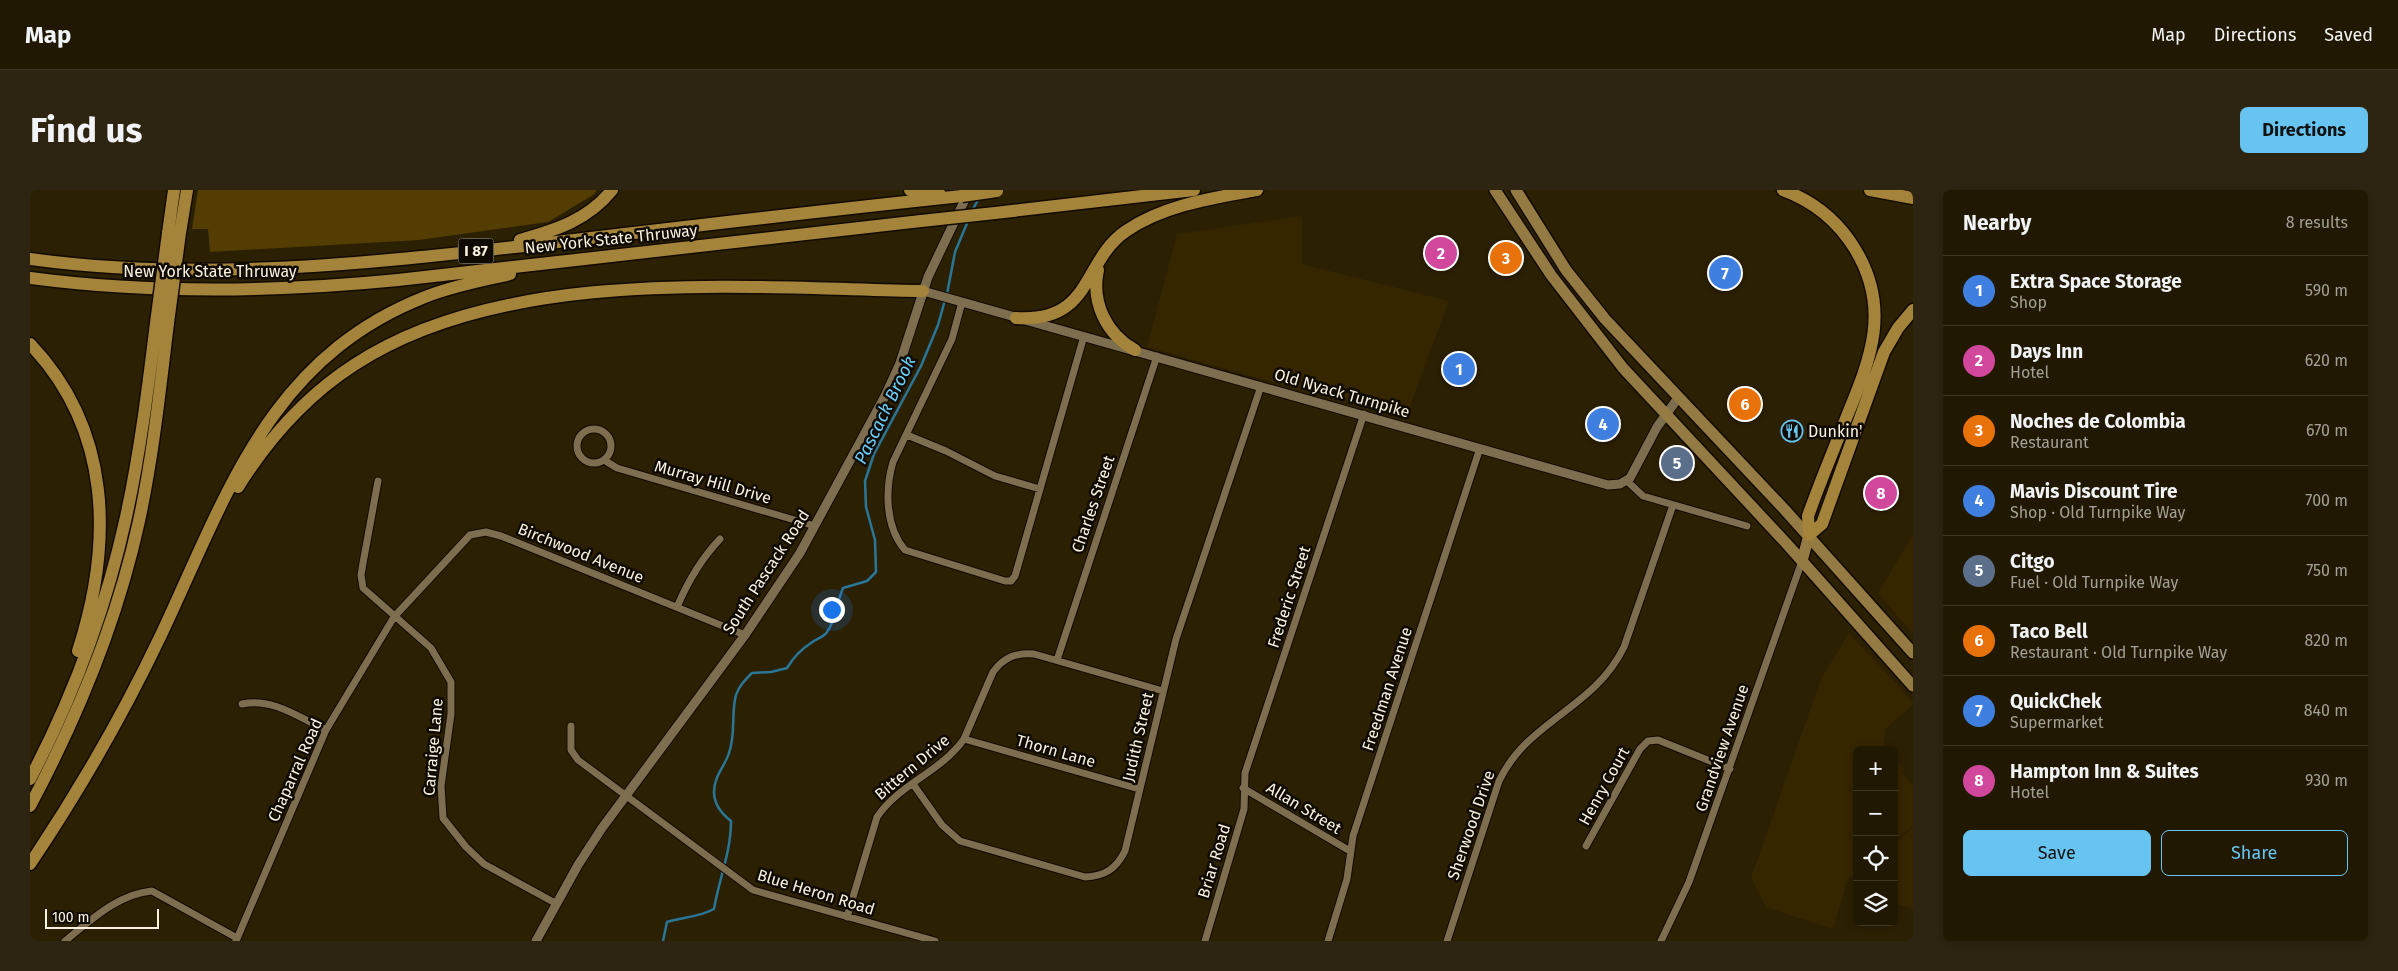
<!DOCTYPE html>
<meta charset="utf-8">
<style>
:root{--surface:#211802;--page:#2d2511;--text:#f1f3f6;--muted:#a2a099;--line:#3e3724;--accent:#67c4f0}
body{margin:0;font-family:"Fira Sans",sans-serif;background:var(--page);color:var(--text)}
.controls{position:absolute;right:15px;bottom:15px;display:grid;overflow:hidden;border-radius:8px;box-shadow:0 2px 8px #0003}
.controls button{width:45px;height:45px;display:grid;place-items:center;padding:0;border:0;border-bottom:1px solid var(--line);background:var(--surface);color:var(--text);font:25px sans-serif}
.scale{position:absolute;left:15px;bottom:12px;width:114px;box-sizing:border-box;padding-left:5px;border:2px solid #faf2e1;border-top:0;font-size:14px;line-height:18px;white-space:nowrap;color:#faf2e1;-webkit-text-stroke:4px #100b02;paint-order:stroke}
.you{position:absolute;left:801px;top:419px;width:18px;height:18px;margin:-12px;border:4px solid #fff;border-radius:50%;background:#1a73e8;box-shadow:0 0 0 8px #1a73e833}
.badge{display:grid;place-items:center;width:32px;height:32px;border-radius:50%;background:var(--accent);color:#fff;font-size:16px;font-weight:700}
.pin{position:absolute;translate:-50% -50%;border:2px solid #fff;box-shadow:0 1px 5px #0006}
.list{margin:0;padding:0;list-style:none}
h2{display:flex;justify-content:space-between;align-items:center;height:65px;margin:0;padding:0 20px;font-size:21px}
h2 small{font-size:16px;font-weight:400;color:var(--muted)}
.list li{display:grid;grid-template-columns:32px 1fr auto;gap:15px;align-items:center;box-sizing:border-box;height:70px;padding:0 20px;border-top:1px solid var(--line)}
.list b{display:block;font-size:19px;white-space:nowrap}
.list p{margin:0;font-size:16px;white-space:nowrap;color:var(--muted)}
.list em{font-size:16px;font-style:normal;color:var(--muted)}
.actions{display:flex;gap:10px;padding:15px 20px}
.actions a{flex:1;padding:11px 0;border:1px solid var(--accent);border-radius:8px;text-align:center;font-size:18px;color:var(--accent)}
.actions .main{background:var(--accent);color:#111}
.icon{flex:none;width:28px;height:28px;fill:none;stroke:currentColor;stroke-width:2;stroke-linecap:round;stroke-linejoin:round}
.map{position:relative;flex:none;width:1883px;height:751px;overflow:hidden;border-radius:8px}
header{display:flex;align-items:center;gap:30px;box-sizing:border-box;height:70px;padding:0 25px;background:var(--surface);border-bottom:1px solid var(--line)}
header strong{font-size:24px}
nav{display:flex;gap:28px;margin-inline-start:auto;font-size:18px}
.intro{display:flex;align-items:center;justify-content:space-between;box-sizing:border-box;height:120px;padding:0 30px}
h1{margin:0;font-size:35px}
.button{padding:12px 22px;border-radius:8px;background:var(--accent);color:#111;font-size:18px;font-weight:700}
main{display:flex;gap:30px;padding:0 30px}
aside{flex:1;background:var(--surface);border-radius:8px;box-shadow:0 2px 8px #0003}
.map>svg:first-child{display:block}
.built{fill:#352600}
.green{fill:#533d02}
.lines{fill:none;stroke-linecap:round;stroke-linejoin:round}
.stream{stroke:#2a7697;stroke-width:2.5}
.minor-casing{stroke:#130a00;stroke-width:9}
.tertiary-casing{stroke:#130a00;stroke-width:11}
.primary-casing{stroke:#130a00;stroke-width:14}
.motorway-casing{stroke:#130a00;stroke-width:15}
.minor{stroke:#7d6e50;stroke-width:7}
.tertiary{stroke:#7d6e50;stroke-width:9}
.primary{stroke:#947b43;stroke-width:11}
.motorway{stroke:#a4843b;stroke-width:12}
.motorway-bridge-casing{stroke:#130a00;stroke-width:15;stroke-linecap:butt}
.motorway-bridge{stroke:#a4843b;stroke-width:12}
.labels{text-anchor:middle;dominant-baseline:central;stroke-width:5;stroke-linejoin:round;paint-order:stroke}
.shield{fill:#100b02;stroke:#b4ad9e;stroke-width:1}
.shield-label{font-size:15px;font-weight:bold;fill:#faf2e1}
.street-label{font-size:16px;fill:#faf2e1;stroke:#100b02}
.poi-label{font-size:16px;fill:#faf2e1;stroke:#100b02;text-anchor:start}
.water-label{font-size:18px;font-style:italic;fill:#6bcdfc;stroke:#100b02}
</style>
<header>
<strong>Map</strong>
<nav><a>Map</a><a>Directions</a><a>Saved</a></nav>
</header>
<div class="intro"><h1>Find us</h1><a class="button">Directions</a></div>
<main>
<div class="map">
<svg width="1883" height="751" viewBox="0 0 1883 751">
<rect width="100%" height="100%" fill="#2c2003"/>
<path class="built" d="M1272,26v48l147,37 -44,118 -258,-72 30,-113z
M1883,345v99l-35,-41z
M1819,443l64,69v3l-28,24 -1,15 5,6h-32v122l-10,8 -14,49 -67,-22 -15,-29 70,-199z
M1864,567l10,12 -2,4 11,13v40l-19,15z
M1883,637v82l-19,-6v-59z"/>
<path class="green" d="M168,0h399l-4,5 -45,27 -129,18 -209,12 -2,-23h-16z"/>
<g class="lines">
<path class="stream" d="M942,21l7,-13
M917,104l8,-42 13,-31
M633,751l4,-19c16,-5 33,-5 47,-13 5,-30 17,-57 17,-88 -9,-7 -17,-16 -17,-29 0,-16 11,-26 15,-39 7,-19 2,-42 7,-58 3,-9 9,-15 16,-22l19,-1 16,-4c6,-10 13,-18 24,-25 5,-4 13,-6 16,-11 9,-12 10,-30 16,-44l24,-7 9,-9 -1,-32 -9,-33 -1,-26 9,-27 47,-88 17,-41 7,-25"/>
<g class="minor-casing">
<path id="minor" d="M932,112l-10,37 -59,123c-8,27 -8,65 12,88l100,31h6l4,-5 69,-240
M547 256a17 17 0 1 1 34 0a17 17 0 1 1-34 0Z
M877,245l39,16 49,25 45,13
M574,270l13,8 198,58
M348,291l-15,82 -2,12 2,13 68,60 20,34v32l-10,72 2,32 23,29 18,17 73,40
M1597,291l16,15 104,30
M647,417c11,-26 23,-47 43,-68
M1027,470l100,-304
M212,514c30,-7 58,14 84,26
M541,536v24l7,10 175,130 182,51
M934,549l175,50
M883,594l29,41 18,16 125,36c20,-1 31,-8 40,-26l51,-212 85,-253
M1213,598l107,63
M1556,656l54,-97 8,-8 10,-1 72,29
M817,727l30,-100c22,-33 64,-45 87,-78l29,-67c11,-15 22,-19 41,-18l129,37
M35,751c26,-21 53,-47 87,-50l85,47
M206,751l90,-211 68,-113 76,-82 16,-3 15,4 244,99
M1175,751l39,-132 1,-36 119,-359
M1298,751l19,-62 6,-43 127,-388
M1417,751l52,-160c29,-61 95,-72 125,-134l49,-142
M1631,751l28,-59 113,-321"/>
</g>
<g class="tertiary-casing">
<path id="tertiary" d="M893,101l685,194 12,-1 10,-6 27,-51 21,-29
M506,751l42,-76 24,-37 143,-193 55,-82 85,-157 15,-33 28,-86 41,-86"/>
</g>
<g class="primary-casing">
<path id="primary" d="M1465,0l56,85 72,93 163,175 127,143
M1486,0l50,80 39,49 180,191 128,143
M1772,371l7,-26"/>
</g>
<g class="motorway-casing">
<path id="motorway" d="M880,0l29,3
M1753,0c30,11 55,31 72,59 36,59 16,109 -8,167 -13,33 -27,66 -39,100l1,19
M1840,0l43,8
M965,23l199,-23
M138,43l6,-43
M150,43l7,-43
M490,50c36,-10 68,-20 92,-50
M0,69c168,23 334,5 502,-14 143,-17 286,-34 430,-49
M1068,80c-7,32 8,64 37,80
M0,88c122,16 246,14 368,2l523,-59
M986,128c77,5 66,-57 110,-87 38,-26 87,-33 131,-41
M0,154c82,86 83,199 48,307
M208,297c30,-48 68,-91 116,-122 152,-100 394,-77 569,-74
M1779,345l13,-11 62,-172 14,-24 15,-18
M0,589c43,-82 76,-171 96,-262 14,-64 22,-129 30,-194
M0,616c48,-90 87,-184 109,-285 14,-65 21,-132 29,-198
M0,674c49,-73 93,-149 131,-229 66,-140 107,-276 264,-338 27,-11 56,-16 85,-23"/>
</g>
<use href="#minor" class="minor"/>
<use href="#tertiary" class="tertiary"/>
<use href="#primary" class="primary"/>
<use href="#motorway" class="motorway"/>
<g class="motorway-bridge-casing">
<path id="motorway-bridge" d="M932,6l35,-5
M891,31l74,-8
M126,133l12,-90
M138,133l12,-90"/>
</g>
<use href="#motorway-bridge" class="motorway-bridge"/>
</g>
<defs>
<g id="restaurant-ring" transform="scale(1.125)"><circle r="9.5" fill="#100b02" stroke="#67c4f0" stroke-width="1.5"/><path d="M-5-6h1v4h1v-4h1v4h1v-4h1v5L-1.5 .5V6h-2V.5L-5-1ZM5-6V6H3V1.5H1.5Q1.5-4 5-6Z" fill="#67c4f0"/></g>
</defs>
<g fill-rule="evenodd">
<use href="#restaurant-ring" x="1762" y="241"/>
</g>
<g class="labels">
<rect class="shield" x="428.5" y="48.5" width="35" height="25" rx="4"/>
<g class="shield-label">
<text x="446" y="61">I 87</text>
</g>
<g class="street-label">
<text transform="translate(581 49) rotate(-6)">New York State Thruway</text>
<text x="180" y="81">New York State Thruway</text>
<text transform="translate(1312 203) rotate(16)">Old Nyack Turnpike</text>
<text transform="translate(683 292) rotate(16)">Murray Hill Drive</text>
<text transform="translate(1063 314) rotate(-71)">Charles Street</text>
<text transform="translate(551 363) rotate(22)">Birchwood Avenue</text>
<text transform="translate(736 382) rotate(-57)">South Pascack Road</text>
<text transform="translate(1259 407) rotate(-72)">Frederic Street</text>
<text transform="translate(1357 499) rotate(-72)">Freedman Avenue</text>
<text transform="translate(1108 547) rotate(-77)">Judith Street</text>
<text transform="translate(403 557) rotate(-85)">Carraige Lane</text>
<text transform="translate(1692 558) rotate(-71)">Grandview Avenue</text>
<text transform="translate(1026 561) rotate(16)">Thorn Lane</text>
<text transform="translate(882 577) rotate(-40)">Bittern Drive</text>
<text transform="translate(265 580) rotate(-66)">Chaparral Road</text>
<text transform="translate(1574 596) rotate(-61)">Henry Court</text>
<text transform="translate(1274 618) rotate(31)">Allan Street</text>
<text transform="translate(1441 635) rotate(-71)">Sherwood Drive</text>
<text transform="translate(1184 671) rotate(-73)">Briar Road</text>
<text transform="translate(786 702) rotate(17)">Blue Heron Road</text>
</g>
<g class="poi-label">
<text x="1778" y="241">Dunkin'</text>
</g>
<g class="water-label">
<text transform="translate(855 220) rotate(-64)">Pascack Brook</text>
</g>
</g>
</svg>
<div class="controls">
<button>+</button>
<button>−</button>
<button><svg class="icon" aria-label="locate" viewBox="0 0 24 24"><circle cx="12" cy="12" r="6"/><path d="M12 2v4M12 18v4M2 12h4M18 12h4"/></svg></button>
<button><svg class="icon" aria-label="layers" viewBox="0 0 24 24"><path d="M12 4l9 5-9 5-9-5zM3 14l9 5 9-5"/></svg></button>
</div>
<div class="scale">100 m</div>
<div class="you"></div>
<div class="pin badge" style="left:1429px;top:179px;background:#3f7fe0">1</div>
<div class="pin badge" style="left:1411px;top:63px;background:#d1479c">2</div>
<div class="pin badge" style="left:1476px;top:68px;background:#e8710a">3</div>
<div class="pin badge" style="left:1573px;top:234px;background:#3f7fe0">4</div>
<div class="pin badge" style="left:1647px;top:273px;background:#5c6f8a">5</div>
<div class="pin badge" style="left:1715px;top:214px;background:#e8710a">6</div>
<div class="pin badge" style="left:1695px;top:83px;background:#3f7fe0">7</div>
<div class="pin badge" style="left:1851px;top:303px;background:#d1479c">8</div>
</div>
<aside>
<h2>Nearby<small>8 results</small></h2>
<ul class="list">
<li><span class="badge" style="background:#3f7fe0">1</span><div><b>Extra Space Storage</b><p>Shop</p></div><em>590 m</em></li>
<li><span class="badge" style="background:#d1479c">2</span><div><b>Days Inn</b><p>Hotel</p></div><em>620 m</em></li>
<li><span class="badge" style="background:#e8710a">3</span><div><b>Noches de Colombia</b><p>Restaurant</p></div><em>670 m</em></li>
<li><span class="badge" style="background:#3f7fe0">4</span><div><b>Mavis Discount Tire</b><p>Shop · Old Turnpike Way</p></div><em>700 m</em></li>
<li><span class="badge" style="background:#5c6f8a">5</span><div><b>Citgo</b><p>Fuel · Old Turnpike Way</p></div><em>750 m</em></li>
<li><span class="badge" style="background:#e8710a">6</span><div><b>Taco Bell</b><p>Restaurant · Old Turnpike Way</p></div><em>820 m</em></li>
<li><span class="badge" style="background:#3f7fe0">7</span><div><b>QuickChek</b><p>Supermarket</p></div><em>840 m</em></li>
<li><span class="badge" style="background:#d1479c">8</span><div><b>Hampton Inn &amp; Suites</b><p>Hotel</p></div><em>930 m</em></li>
</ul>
<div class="actions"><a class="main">Save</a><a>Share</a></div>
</aside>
</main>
